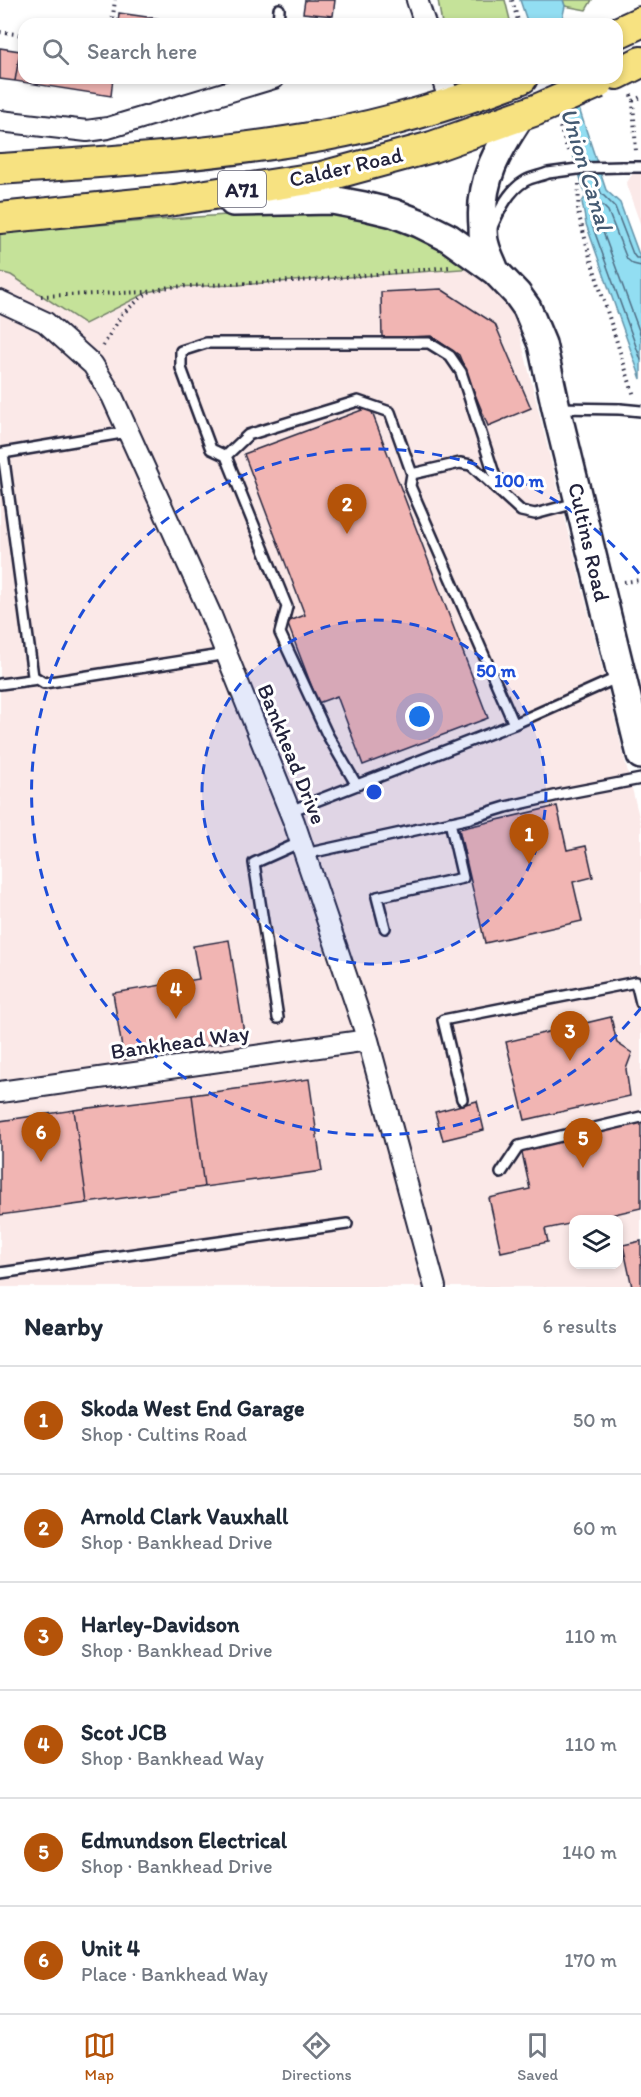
<!DOCTYPE html>
<meta charset="utf-8">
<style>
:root{--surface:#fff;--page:#f2f2f3;--text:#1f2937;--muted:#747a83;--line:#e0e1e3;--accent:#b45309}
body{margin:0;font-family:Itim,sans-serif;background:var(--page);color:var(--text)}
.controls{position:absolute;right:18px;bottom:18px;display:grid;overflow:hidden;border-radius:12px;box-shadow:0 3px 9px #0003}
.controls button{width:54px;height:54px;display:grid;place-items:center;padding:0;border:0;border-bottom:2px solid var(--line);background:var(--surface);color:var(--text);font:30px sans-serif}
.you{position:absolute;left:420px;top:717px;width:21px;height:21px;margin:-15px;border:4px solid #fff;border-radius:50%;background:#1a73e8;box-shadow:0 0 0 9px #1a73e833}
.badge{display:grid;place-items:center;width:39px;height:39px;border-radius:50%;background:var(--accent);color:#fff;font-size:20px;font-weight:700}
.pin{position:absolute;translate:-50% -50px;filter:drop-shadow(0 2px 3px #0008)}
.pin::after{content:'';position:absolute;top:32px;width:21px;height:18px;background:inherit;clip-path:polygon(0 0,100% 0,50% 100%)}
.list{margin:0;padding:0;list-style:none}
h2{display:flex;justify-content:space-between;align-items:center;height:78px;margin:0;padding:0 24px;font-size:26px}
h2 small{font-size:20px;font-weight:400;color:var(--muted)}
.list li{display:grid;grid-template-columns:39px 1fr auto;gap:18px;align-items:center;box-sizing:border-box;height:108px;padding:0 24px;border-top:2px solid var(--line)}
.list b{display:block;font-size:22px;white-space:nowrap}
.list p{margin:0;font-size:20px;white-space:nowrap;color:var(--muted)}
.list em{font-size:20px;font-style:normal;color:var(--muted)}
.icon{flex:none;width:33px;height:33px;fill:none;stroke:currentColor;stroke-width:2;stroke-linecap:round;stroke-linejoin:round}
.map{position:relative;flex:none;width:641px;height:1287px;overflow:hidden}
.search{position:absolute;background:var(--surface);box-shadow:0 3px 9px #0003;left:18px;right:18px;top:18px;height:66px;display:flex;align-items:center;gap:15px;box-sizing:border-box;padding:0 21px;border-radius:18px;color:var(--muted);font-size:22px}
.sheet{height:726px;background:var(--surface)}
nav{display:flex;justify-content:space-around;align-items:center;box-sizing:border-box;height:84px;border-top:2px solid var(--line);background:var(--surface);font-size:16px;color:var(--muted)}
nav a{display:grid;justify-items:center;gap:3px}
nav .on{color:var(--accent)}
.map>svg:first-child{display:block}
.built{fill:#fbe9e8;fill-rule:evenodd}
.green{fill:#c5e299;stroke:#74826a;stroke-width:1.5}
.water{fill:#92def2;stroke:#6593a9;stroke-width:1.5}
.lines{fill:none;stroke-linecap:round;stroke-linejoin:round}
.shore{stroke:#4f6d84;stroke-width:1.5}
.building{fill:#f1b5b3;stroke:#22223b;stroke-width:1.5}
.lane-casing{stroke:#22223b;stroke-width:14}
.street-casing{stroke:#22223b;stroke-width:24}
.secondary-casing{stroke:#22223b;stroke-width:32}
.primary-casing{stroke:#22223b;stroke-width:34}
.path{stroke:#22223b;stroke-width:4;stroke-dasharray:1.5 4.5;stroke-linecap:butt}
.lane{stroke:#fff;stroke-width:9}
.street{stroke:#fff;stroke-width:20}
.secondary{stroke:#fff;stroke-width:27}
.primary{stroke:#f7e281;stroke-width:30}
.lane-bridge-casing{stroke:#22223b;stroke-width:14;stroke-linecap:butt}
.primary-bridge-casing{stroke:#22223b;stroke-width:34;stroke-linecap:butt}
.lane-bridge{stroke:#fff;stroke-width:9}
.primary-bridge{stroke:#f7e281;stroke-width:30}
.ring{fill:none;stroke:#1d4ed8;stroke-width:3;stroke-dasharray:10 8}
.labels{text-anchor:middle;dominant-baseline:central;stroke-width:6;stroke-linejoin:round;paint-order:stroke}
.shield{fill:#fff;stroke:#646476;stroke-width:1.5}
.shield-label{font-size:21px;font-weight:bold;fill:#22223b}
.street-label{font-size:22px;fill:#22223b;stroke:#fff}
.water-label{font-size:24px;font-style:italic;fill:#445a72;stroke:#fff}
.centre{fill:#1d4ed8;stroke:#fff;stroke-width:3}
.ring-label{font-size:18px;text-anchor:middle;font-weight:bold;fill:#1d4ed8;stroke:#fff;stroke-width:6;stroke-linejoin:round;paint-order:stroke}
</style>
<div class="map">
<svg width="641" height="1287" viewBox="0 0 641 1287">
<rect width="100%" height="100%" fill="#fff"/>
<filter id="ink" filterUnits="userSpaceOnUse"><feTurbulence type="fractalNoise" baseFrequency=".0167" numOctaves="2"/><feDisplacementMap in="SourceGraphic" scale="12" xChannelSelector="R" yChannelSelector="G"/><feConvolveMatrix kernelMatrix="1 2 1 2 8 2 1 2 1" color-interpolation-filters="sRGB"/></filter>
<g filter="url(#ink)">
<path class="built" d="M641,160v66l-15,-42z
M195,217l281,51 39,47 126,510v462h-641v-1054zM574,1220h44v44h-44z"/>
<path class="green" d="M438,0h67l6,24h-69z
M563,0h29l-6,10 -21,-4z
M307,210l70,9 52,20 47,29 -238,17 -69,2 -21,5 -63,32 -74,-49 -11,-3v-39l195,-16z"/>
<path class="water" d="M520,0h43l2,6 -4,18h-33z
M549,78h20l37,112 14,13 21,57v119l-55,-155 -4,-22 4,-6z"/>
<g class="lines">
<path class="shore" d="M585,174l6,21 -3,9 3,18 50,138
M595,174l6,19 14,14 18,47 3,4h5
M641,266l-8,-2 -6,-5 -19,-48 -7,-7h-3l-2,2 3,15 42,115"/>
</g>
<path class="building" d="M305,0h30l-2,16 -30,-3z
M119,13l77,11h-78z
M0,48l20,3 -5,30 -15,-2z
M20,51h4v27h89l-2,18 -96,-15z
M441,289l54,35 36,84 -43,18 -29,-71 -28,-19 -49,2 -1,-46z
M370,407l118,311 -125,47 -26,-69 -19,7 -31,-81 18,-7 -61,-161z
M557,806l10,44 19,-4 7,31 -20,5 9,39 -97,22 -26,-114z
M229,940l16,99 -121,21 -11,-67 86,-14 -6,-33z
M611,1017l6,26 15,10 -6,16 4,27 -105,24 -19,-78z
M309,1079l13,92 -118,16 -12,-92z
M192,1095l12,92 -117,16 -13,-93z
M477,1101l7,29 -41,10 -8,-28z
M74,1110l13,93 -87,12v-94z
M641,1121v87l-52,12h-15v3l-29,6 3,13 -47,10 -12,-54 41,-9 -9,-41z
M641,1241v46h-9l-9,-42z"/>
<g class="lines">
<g class="lane-casing">
<path id="lane" d="M278,24l1,-15
M622,167h19
M492,227c7,-16 17,-37 33,-46 7,-4 16,-5 23,-8
M558,408l62,1
M128,432l-125,21 30,223 11,7 183,-29
M226,456l61,151 -7,26 47,101 29,50
M412,474l-22,-62 -32,-11 -110,34 -22,21 -15,-7 -30,-81v-17l25,-8h223l21,13 11,16 39,120
M0,684l38,-5
M514,724l-104,-238 2,-12 48,-11 11,2 50,46 14,3 41,-11
M290,811l224,-87 105,-47
M305,854l165,-36 36,-11 57,-13 78,-15
M385,928l-8,-31 86,-19 -13,-56
M278,1018l-24,-155 47,-21
M462,1099l-19,-79 193,-38 5,21
M501,1173l18,-27 122,-29
M0,1273l347,-49"/>
</g>
<g class="street-casing">
<path id="street" d="M417,0l8,24
M442,78l8,24
M0,121l87,10 21,-3 166,-50
M0,301l45,21 48,43 19,31 98,217 84,209 74,218 67,247
M0,1092l368,-52"/>
</g>
<g class="secondary-casing">
<path id="secondary" d="M233,202l99,-2 32,6 29,7 26,10 30,15 46,33 22,23 10,14 15,36 14,64 85,347
M495,271c-3,-9 -8,-17 -10,-26 -2,-6 -2,-13 -2,-19 -4,-45 14,-75 38,-111"/>
</g>
<g class="primary-casing">
<path id="primary" d="M617,33l24,-11
M617,74l24,-12
M0,169c107,-7 215,-14 321,-33 69,-13 137,-33 201,-58
M0,218l168,-17 154,-24 110,-30 104,-37"/>
</g>
<path class="path" d="M512,0l7,24
M112,24l3,-24
M0,32l24,3
M631,95l2,6 3,51
M633,101l8,-4
M560,127l9,27
M579,184l-1,28 12,45 44,139
M41,296l106,-4
M103,346l19,-32 26,-22 21,-5 145,-7 135,-13
M624,582l17,-2"/>
<use href="#lane" class="lane"/>
<use href="#street" class="street"/>
<use href="#secondary" class="secondary"/>
<use href="#primary" class="primary"/>
<g class="lane-bridge-casing">
<path id="lane-bridge" d="M548,173l37,-5 37,-1
M620,409l21,2"/>
</g>
<g class="primary-bridge-casing">
<path id="primary-bridge" d="M536,110l62,-27"/>
</g>
<use href="#lane-bridge" class="lane-bridge"/>
<use href="#primary-bridge" class="primary-bridge"/>
</g>
</g>
<circle cx="374" cy="792" r="172" fill="#1d4ed8" fill-opacity=".12"/>
<g class="ring">
<circle cx="374" cy="792" r="172"/>
<path d="M641 1008A343 343 0 1 1 641 576"/>
</g>
<g class="labels">
<rect class="shield" x="218" y="171" width="48" height="36" rx="4.5"/>
<g class="shield-label">
<text x="242" y="189">A71</text>
</g>
<g class="street-label">
<text transform="translate(346 167) rotate(-13)">Calder Road</text>
<text transform="translate(589 542) rotate(77)">Cultins Road</text>
<text transform="translate(292 754) rotate(68)">Bankhead Drive</text>
<text transform="translate(180 1042) rotate(-8)">Bankhead Way</text>
</g>
<g class="water-label">
<text transform="translate(587 169) rotate(73)">Union Canal</text>
</g>
</g>
<circle cx="374" cy="792" r="9" class="centre"/>
<g class="ring-label">
<text x="519" y="487">100 m</text>
<text x="496" y="677">50 m</text>
</g>
</svg>
<div class="controls">
<button><svg class="icon" aria-label="layers" viewBox="0 0 24 24"><path d="M12 4l9 5-9 5-9-5zM3 14l9 5 9-5"/></svg></button>
</div>
<div class="you"></div>
<div class="pin badge" style="left:529px;top:864px">1</div>
<div class="pin badge" style="left:347px;top:534px">2</div>
<div class="pin badge" style="left:570px;top:1061px">3</div>
<div class="pin badge" style="left:176px;top:1019px">4</div>
<div class="pin badge" style="left:583px;top:1168px">5</div>
<div class="pin badge" style="left:41px;top:1162px">6</div>
<div class="search"><svg class="icon" aria-label="search" viewBox="0 0 24 24"><circle cx="10" cy="10" r="6"/><path d="M15 15l6 6"/></svg>Search here</div>
</div>
<section class="sheet">
<h2>Nearby<small>6 results</small></h2>
<ul class="list">
<li><span class="badge">1</span><div><b>Skoda West End Garage</b><p>Shop · Cultins Road</p></div><em>50 m</em></li>
<li><span class="badge">2</span><div><b>Arnold Clark Vauxhall</b><p>Shop · Bankhead Drive</p></div><em>60 m</em></li>
<li><span class="badge">3</span><div><b>Harley-Davidson</b><p>Shop · Bankhead Drive</p></div><em>110 m</em></li>
<li><span class="badge">4</span><div><b>Scot JCB</b><p>Shop · Bankhead Way</p></div><em>110 m</em></li>
<li><span class="badge">5</span><div><b>Edmundson Electrical</b><p>Shop · Bankhead Drive</p></div><em>140 m</em></li>
<li><span class="badge">6</span><div><b>Unit 4</b><p>Place · Bankhead Way</p></div><em>170 m</em></li>
</ul>
</section>
<nav>
<a class="on"><svg class="icon" aria-label="map" viewBox="0 0 24 24"><path d="M3 6l6-2 6 2 6-2v14l-6 2-6-2-6 2zM9 4v14M15 6v14"/></svg>Map</a>
<a><svg class="icon" aria-label="directions" viewBox="0 0 24 24"><path d="M12 3l9 9-9 9-9-9zM9 14v-3h6M13 9l2 2-2 2"/></svg>Directions</a>
<a><svg class="icon" aria-label="saved" viewBox="0 0 24 24"><path d="M7 4h10v16l-5-4-5 4z"/></svg>Saved</a>
</nav>
